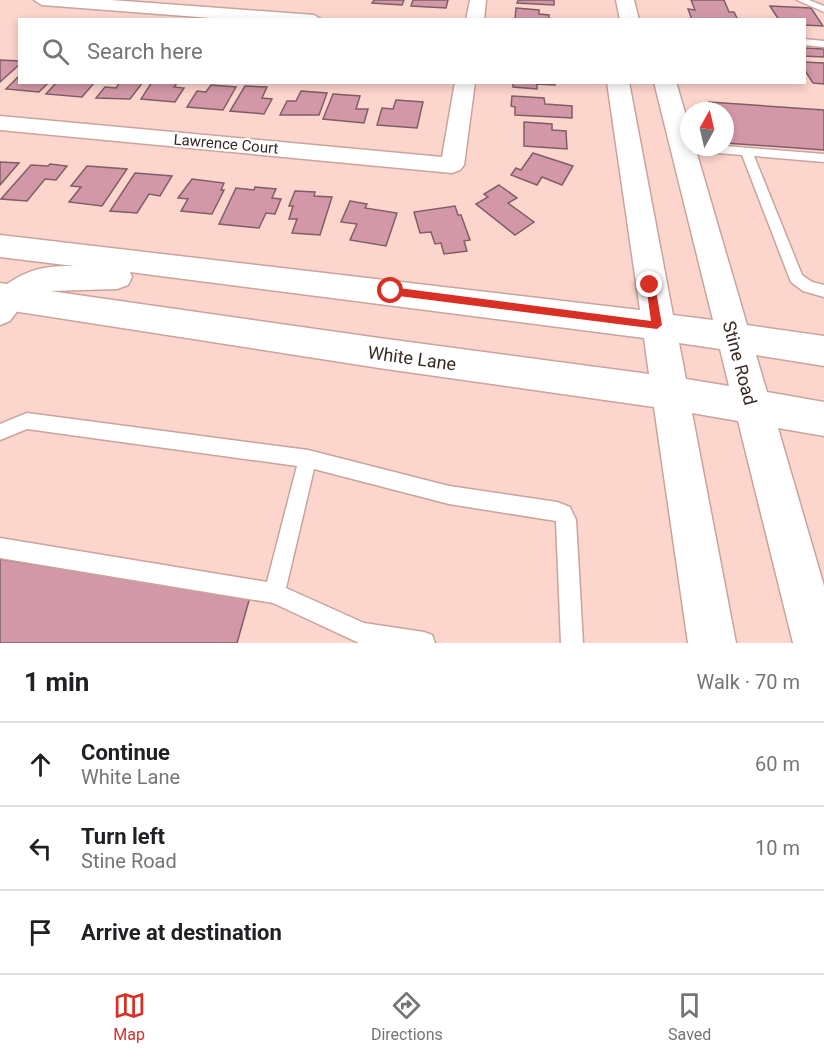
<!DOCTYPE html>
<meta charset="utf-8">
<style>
:root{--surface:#fff;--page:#f2f2f2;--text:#202124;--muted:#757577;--line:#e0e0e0;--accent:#d93025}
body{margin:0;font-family:Roboto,sans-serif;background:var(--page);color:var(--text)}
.compass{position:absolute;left:680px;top:102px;width:54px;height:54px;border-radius:50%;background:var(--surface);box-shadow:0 3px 9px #0003;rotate:8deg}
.stop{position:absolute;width:18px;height:18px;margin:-14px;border:4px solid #d93025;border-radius:50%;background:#fff}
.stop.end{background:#d93025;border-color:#fff;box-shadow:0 2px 6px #0008}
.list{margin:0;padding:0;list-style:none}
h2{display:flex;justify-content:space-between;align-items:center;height:78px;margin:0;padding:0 24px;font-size:26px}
h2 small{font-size:20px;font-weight:400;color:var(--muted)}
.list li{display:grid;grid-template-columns:39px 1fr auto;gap:18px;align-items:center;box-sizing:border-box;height:84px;padding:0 24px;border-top:2px solid var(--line)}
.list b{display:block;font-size:22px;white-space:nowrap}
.list p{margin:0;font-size:20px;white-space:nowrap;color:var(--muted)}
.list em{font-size:20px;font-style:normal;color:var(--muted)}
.icon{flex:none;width:33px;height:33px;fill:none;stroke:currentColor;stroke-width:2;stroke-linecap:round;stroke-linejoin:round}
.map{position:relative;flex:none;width:824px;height:643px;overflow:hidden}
.search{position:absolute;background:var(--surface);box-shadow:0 3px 9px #0003;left:18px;right:18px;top:18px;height:66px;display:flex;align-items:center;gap:15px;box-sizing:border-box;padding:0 21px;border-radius:0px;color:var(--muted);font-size:22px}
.sheet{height:330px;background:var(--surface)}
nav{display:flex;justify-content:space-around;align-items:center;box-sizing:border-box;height:84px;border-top:2px solid var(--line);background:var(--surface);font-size:16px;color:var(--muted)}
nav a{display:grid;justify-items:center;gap:3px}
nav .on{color:var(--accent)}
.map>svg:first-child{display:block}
.building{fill:#d298a7;stroke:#805e66;stroke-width:1.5}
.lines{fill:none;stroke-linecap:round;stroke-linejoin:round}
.lane-casing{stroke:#c9a49c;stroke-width:3}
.street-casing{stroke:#c9a49c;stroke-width:3}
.secondary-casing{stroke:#c9a49c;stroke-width:3}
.lane{fill:#fff;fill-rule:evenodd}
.street{fill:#fff;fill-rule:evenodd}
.secondary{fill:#fff;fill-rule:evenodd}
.route{fill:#d93025}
.labels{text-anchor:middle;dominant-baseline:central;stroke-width:4.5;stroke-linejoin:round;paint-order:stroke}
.far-street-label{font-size:15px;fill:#382925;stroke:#fff}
.street-label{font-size:18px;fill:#382925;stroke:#fff}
</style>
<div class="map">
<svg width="824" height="643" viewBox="0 0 824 643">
<rect width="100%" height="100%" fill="#fcd5cc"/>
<path class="building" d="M374,0h30l-2,5 -30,-2z
M413,0h35l-2,8 -35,-2z
M518,0h36v5l-37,-2z
M691,0h33l5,12h5l4,8h-46l-4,-11 7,1z
M770,6l41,2 12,18 -19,-1v-5h-25z
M516,8l23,2v4l10,1v5h-34z
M804,48l20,1v8l-20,-1z
M0,60l20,1v3l-20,18z
M804,62l20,1v21l-11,-1 -9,-14z
M18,77l2,5h29l-10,10 -33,-3z
M57,82h35l2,1 -12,14 -36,-3z
M120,82h23l-13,17 -34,-1 9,-11 11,1z
M152,82h26l-4,5 10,1 -9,14 -34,-3z
M513,82h42v3l-18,-1v5l-24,-2z
M211,85l25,2 -13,23 -36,-3 10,-16 9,1z
M245,86l22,1 -5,11 10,1 -8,15 -34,-3z
M301,91l26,2 -8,22h-39l7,-14h9z
M333,94l27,2 -4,13h12l-4,14 -41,-4z
M512,96l32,2 1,6 27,2v12l-57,-3v-8l-4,-1z
M396,100l27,2 -6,26 -40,-3 5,-17 11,1z
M709,102l115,8v40l-99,-7v-32h-13z
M524,122l28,2v6l14,1 1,18 -43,-3z
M533,153l40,13 -11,19 -20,-8 -5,8 -26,-10 5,-7 5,2z
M0,162l19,1 -19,22z
M50,164l17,2 -11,14 -11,-1 -18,22 -26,-2 30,-34 17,1z
M87,166l40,3 -25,37 -33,-4 12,-15 -10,-1z
M135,173l37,3 -12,20 -11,-2 -12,19 -27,-2z
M192,179l32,4 -3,7h3l-12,24 -31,-3 7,-12 -10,-1z
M499,185l18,13 -9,5 26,19 -19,13 -39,-31 12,-7 -4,-3z
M255,187l21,2 -4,9 9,1 -6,15 -9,-1 -7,15 -40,-4 17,-36 18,2z
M295,191l20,1 -1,4 18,1 -12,38 -28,-2 5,-14h-8l4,-13h-4z
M350,201l17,3 -2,4 32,5 -11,33 -36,-6 7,-16 -16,-2z
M455,206l3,9h3l9,25 -6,1 3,10 -23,3 -3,-11 -6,1 -4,-12 -11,1 -6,-21z
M0,559l250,38 -13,46h-237z"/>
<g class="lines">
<g class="lane-casing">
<path id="lane" d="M797,0h12l15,6v6z
M804,39l20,2v6l-20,-2z
M689,146h36l99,8v8l-70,-6 48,119 10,7 12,3v12l-21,-6 -12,-9 -49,-127 -48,-4 -4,-1z
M27,413l281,37 141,36 108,16 13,5 6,13 7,123h-22l-5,-122 -107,-17 -135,-35 -28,119 78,35 60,9 8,3 3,8h-76l-86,-40 -273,-45v-20l267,44 30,-116 -270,-37 -27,11v-16z"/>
</g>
<g class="street-casing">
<path id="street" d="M34,0h77l203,15 8,5h-85l-195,-15z
M470,0h16l-2,20h-18z
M455,82h20l-11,83 -4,5 -8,3 -452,-43v-14l442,41z
M12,286l10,4 5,8 -17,23 -10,4v-33z"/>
</g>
<g class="secondary-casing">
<path id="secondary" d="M616,0h18l5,20h-19z
M607,82h22l44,233 40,5 -59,-238h22l13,44v21h6l52,178 77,11v30l-68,-11 11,37 57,10v34l-46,-8 46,158v57h-31l-55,-222 -46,-8 44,230h-48l-34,-236 -275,-39 -379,-59v-26l7,1c24,-16 39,-18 67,-18l-74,-9v-22l640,75zM130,272l514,66 5,36 -270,-36 -329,-47 67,-2 11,-4 4,-8zM679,343l41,6 9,37 -43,-7z"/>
</g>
<use href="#lane" class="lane"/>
<use href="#street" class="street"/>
<use href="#secondary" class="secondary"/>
</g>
<path class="route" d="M650,281l5,4 7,40 -5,4 -266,-34 -4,-4 4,-4 260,34 -5,-36z"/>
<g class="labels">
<g class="far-street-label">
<text transform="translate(226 144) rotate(5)">Lawrence Court</text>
</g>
<g class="street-label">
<text transform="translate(412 358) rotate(8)">White Lane</text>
<text transform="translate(740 363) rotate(75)">Stine Road</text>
</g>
</g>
</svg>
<svg class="compass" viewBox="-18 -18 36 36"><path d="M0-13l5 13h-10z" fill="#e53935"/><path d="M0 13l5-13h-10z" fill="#757577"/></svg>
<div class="stop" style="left:391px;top:291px"></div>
<div class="stop end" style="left:650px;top:285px"></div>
<div class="search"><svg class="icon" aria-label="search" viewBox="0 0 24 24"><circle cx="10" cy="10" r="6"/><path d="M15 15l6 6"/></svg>Search here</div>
</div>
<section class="sheet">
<h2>1 min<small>Walk · 70 m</small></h2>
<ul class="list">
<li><svg class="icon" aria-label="ahead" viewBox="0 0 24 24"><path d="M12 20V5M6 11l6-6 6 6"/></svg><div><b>Continue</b><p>White Lane</p></div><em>60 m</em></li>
<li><svg class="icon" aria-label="left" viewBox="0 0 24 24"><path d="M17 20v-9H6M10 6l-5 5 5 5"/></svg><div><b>Turn left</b><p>Stine Road</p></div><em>10 m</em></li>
<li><svg class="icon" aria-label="arrive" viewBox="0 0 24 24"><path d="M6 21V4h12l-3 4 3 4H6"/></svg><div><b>Arrive at destination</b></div></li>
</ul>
</section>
<nav>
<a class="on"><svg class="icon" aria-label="map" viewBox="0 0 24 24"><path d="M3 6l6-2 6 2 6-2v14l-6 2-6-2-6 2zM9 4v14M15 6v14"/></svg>Map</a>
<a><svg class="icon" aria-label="directions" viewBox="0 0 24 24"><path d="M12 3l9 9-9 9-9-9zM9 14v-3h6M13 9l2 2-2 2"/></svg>Directions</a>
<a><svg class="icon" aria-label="saved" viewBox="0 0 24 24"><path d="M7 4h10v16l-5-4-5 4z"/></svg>Saved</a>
</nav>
